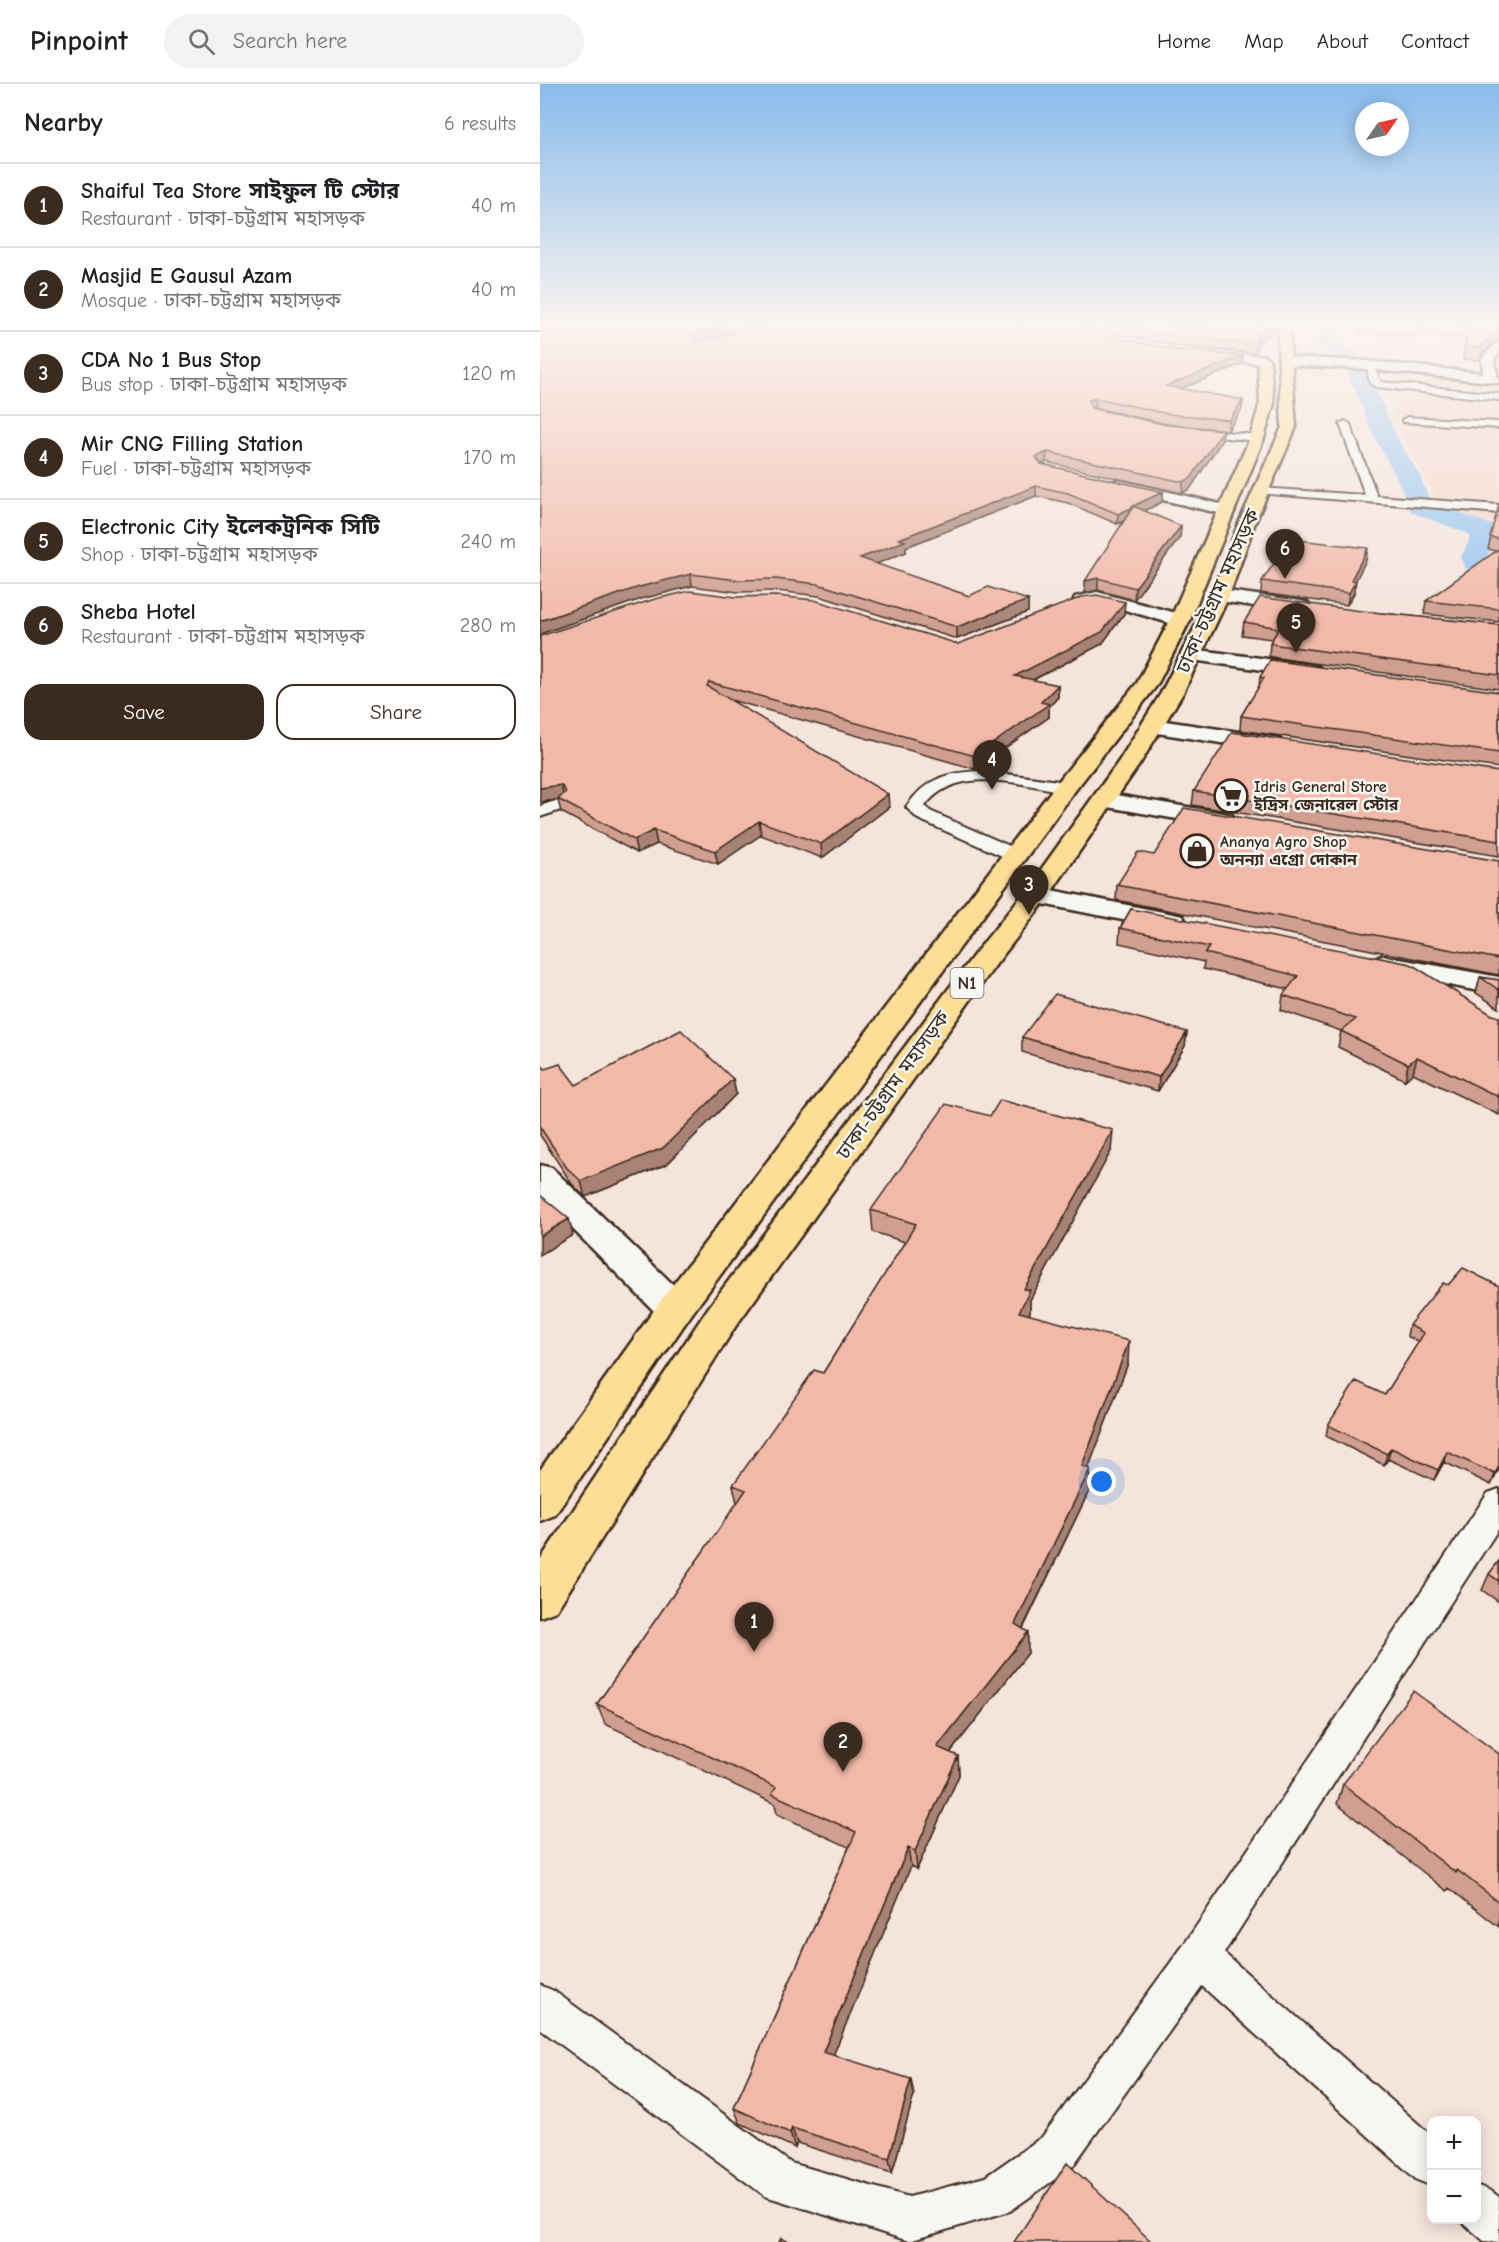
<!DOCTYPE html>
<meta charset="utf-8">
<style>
:root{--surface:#fff;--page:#f2f2f2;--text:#202124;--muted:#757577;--line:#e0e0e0;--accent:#3b2a1e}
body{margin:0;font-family:"Comic Neue","Noto Sans Bengali",sans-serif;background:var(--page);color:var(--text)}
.controls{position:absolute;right:18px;bottom:18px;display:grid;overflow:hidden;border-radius:12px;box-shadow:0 3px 15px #0003}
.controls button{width:54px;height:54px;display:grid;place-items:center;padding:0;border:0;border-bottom:2px solid var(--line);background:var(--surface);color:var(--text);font:30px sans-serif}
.compass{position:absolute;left:815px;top:18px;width:54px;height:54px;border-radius:50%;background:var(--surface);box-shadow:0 3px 15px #0003;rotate:56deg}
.you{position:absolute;left:562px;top:1398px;width:21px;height:21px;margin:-15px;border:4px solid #fff;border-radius:50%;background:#1a73e8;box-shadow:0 0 0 9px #1a73e833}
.badge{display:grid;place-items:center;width:39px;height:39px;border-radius:50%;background:var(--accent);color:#fff;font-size:20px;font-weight:700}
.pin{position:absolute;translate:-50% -50px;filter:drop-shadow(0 2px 3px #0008)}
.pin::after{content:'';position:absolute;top:32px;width:21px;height:18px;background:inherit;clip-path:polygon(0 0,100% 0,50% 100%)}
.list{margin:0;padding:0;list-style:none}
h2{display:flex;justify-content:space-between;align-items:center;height:78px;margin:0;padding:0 24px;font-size:26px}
h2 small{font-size:20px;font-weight:400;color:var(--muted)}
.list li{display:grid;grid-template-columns:39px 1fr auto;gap:18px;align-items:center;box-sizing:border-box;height:84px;padding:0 24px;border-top:2px solid var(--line)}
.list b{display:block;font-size:22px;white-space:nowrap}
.list p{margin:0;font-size:20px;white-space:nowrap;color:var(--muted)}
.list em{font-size:20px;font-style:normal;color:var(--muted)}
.actions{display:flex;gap:12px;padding:18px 24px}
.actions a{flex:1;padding:14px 0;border:2px solid var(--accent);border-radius:18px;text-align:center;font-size:21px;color:var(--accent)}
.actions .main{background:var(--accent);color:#fff}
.icon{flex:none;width:33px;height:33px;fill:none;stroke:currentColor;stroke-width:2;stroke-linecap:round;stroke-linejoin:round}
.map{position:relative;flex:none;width:959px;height:2158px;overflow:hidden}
header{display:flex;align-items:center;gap:36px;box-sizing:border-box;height:84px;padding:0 30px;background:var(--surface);border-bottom:2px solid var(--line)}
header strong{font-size:28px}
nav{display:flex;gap:33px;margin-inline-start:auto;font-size:21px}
.search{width:420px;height:54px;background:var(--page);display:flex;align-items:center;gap:15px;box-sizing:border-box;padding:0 21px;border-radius:33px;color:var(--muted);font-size:22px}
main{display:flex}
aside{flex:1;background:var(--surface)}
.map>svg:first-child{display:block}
.built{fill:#f4d7cd}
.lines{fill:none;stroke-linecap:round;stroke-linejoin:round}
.canal{fill:#98c6f2;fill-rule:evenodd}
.lane-casing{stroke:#3b2a1e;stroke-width:4}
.street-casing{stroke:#3b2a1e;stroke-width:5}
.secondary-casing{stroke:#3b2a1e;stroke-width:5}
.highway-casing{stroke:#3b2a1e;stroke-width:5}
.lane{fill:#f6f6f2;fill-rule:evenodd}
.street{fill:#f6f6f2;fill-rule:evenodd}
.secondary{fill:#f6f6f2;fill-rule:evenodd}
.highway{fill:#fcde96;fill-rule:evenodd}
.wall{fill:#d09f91;stroke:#3b2a1e;stroke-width:1.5}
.shaded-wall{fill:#a98276;stroke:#3b2a1e;stroke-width:1.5}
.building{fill:#f2b9a9;stroke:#3b2a1e;stroke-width:1.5}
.labels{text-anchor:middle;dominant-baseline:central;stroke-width:5;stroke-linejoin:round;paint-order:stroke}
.far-poi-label{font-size:16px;font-weight:bold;fill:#3b2a1e;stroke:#f6f6f2;text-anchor:start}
.shield{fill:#f6f6f2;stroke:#73675e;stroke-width:1.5}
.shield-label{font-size:18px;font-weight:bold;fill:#3b2a1e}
.street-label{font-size:20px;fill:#3b2a1e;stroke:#f6f6f2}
</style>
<header>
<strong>Pinpoint</strong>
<div class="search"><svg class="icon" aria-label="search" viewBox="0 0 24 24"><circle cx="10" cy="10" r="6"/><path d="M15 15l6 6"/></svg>Search here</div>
<nav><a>Home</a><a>Map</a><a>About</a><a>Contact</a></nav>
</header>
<main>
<aside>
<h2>Nearby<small>6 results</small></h2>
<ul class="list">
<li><span class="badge">1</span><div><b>Shaiful Tea Store সাইফুল টি স্টোর</b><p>Restaurant · ঢাকা-চট্টগ্রাম মহাসড়ক</p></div><em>40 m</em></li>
<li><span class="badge">2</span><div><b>Masjid E Gausul Azam</b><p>Mosque · ঢাকা-চট্টগ্রাম মহাসড়ক</p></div><em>40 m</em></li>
<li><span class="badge">3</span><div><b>CDA No 1 Bus Stop</b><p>Bus stop · ঢাকা-চট্টগ্রাম মহাসড়ক</p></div><em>120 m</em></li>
<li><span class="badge">4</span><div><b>Mir CNG Filling Station</b><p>Fuel · ঢাকা-চট্টগ্রাম মহাসড়ক</p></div><em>170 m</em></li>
<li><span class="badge">5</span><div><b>Electronic City ইলেকট্রনিক সিটি</b><p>Shop · ঢাকা-চট্টগ্রাম মহাসড়ক</p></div><em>240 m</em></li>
<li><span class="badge">6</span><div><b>Sheba Hotel</b><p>Restaurant · ঢাকা-চট্টগ্রাম মহাসড়ক</p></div><em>280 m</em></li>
</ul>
<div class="actions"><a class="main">Save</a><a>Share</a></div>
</aside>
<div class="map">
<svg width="959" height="2158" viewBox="0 0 959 2158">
<rect width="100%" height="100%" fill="#f5e4dc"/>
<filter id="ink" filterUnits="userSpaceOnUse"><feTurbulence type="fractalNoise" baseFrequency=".0167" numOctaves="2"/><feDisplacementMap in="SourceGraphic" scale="12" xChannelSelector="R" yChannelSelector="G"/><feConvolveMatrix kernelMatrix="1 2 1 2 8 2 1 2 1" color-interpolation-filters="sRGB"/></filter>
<g filter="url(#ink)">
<path class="built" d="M849,290l110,10v146l-26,-8 -33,-18 -47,-85z"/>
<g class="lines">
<path class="canal" d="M784,242h18l-9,12 20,12 15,22 29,66 23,38 10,26 61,23c8,11 2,20 -4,31l3,8 9,2v16l-30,-6 -8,-20 8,-14v-8l-58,-22 -15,-36 -21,-38 -27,-66 -9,-14 -26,-18z"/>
<g class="lane-casing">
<path id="lane" d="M826,279h6l9,19 118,12v6l-123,-13 -6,-4z
M867,333l92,5v6l-96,-6 -1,-2z
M805,337l5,3 27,72 122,9v8l-242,-20 -2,-2 6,-3 104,7 -25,-71z
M652,345l65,6 5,3 -5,3 -69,-7v-4z
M444,687l82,11 6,1 3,4 -3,4 -6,1c-45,-7 -109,-29 -141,14l5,5 91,40 3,4 -3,4h-12l-91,-40 -12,-12c21,-30 42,-35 78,-36z
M18,716l6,1 3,4 -3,4 -24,8v-11z
M959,1405v39l-275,425 208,183v50l-15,-6 -215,-194 -130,181 -62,44 -101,30 -144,-45 -225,-167v-44l14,6 237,172 118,34 76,-20 57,-40 143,-194 303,-450z
M936,2101l15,6 8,6v45l-15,-1 -24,-21h16z"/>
</g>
<g class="street-casing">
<path id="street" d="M959,259v11l-5,5 5,24 -133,-14 -80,-4 -6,-4 6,-4 80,4 117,12 -1,-15 13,-14z
M657,266l67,6 6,4 -6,4 -71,-7 -2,-3 2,-3z
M578,396l115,27 2,3 -8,5 -115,-27 -2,-3 2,-3z
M680,506l81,11 7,2 2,4 -2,4 -7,2 -88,-13 -2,-4 2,-4z
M557,508l90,24 3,4 -3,4 -7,2 -75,-22 -30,1 -2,-4 2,-4z
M652,565l120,16 7,2 3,4 -3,4 -7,2 -127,-18 -3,-4 3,-4z
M612,635l120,18 8,2 3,5 -3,5 -8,2 -128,-20 -3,-5 3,-5z
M564,709l119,20 9,2 3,5 -3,5 -9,2 -127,-22 -4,-5 4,-5z
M0,1081l12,3 136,131 5,10 -5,10 -13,4 -13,-4 -122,-123z"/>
</g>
<g class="secondary-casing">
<path id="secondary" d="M496,803l137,27 10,2 3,6 -3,6 -10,2 -146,-29 -4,-6 4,-6z
M843,872l116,21v18l-126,-25 -4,-6 4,-6z"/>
</g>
<g class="highway-casing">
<path id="highway" d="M737,242h12l7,101 -42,98 -25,71 -46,97 -42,69 -96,139 -48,62 -262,364 -179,284 -16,6v-57l169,-253 268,-356 50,-62 92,-128 42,-68 50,-97 27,-71 44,-98z
M724,275l6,4 4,40 -10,35 -74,182 -33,65 -83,107 -386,527 -133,196 -15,6v-51l122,-171 396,-517 79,-99 33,-63 80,-182 10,-35 -2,-40z"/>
</g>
<use href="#lane" class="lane"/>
<use href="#street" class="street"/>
<use href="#secondary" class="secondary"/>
<use href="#highway" class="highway"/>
</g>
<path class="wall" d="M0,242l636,24 67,6 -1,8 -61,25 62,11 -1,9 -14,21 -61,-6 -72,-16h-1l73,17 56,5 -1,10 -32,49 -8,4 -136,-31 -4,2 121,28 -1,10 -18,9 37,15 -1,11 -46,63 -36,-10 -13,3 38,-71 -6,2 -49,-21 -32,-7 -130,51v5l-30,12 93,32 59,4v12l-71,27 -138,-43 -42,-5 -39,1 -46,-6 -51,13 -101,35z
M538,242h197v4l-17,13 -3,10 -79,-7z
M819,242h140l-6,16 -12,14 -1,4 -17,-1 2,-21 -107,-5z
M959,421v117l-75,-8 2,-13 70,-50 -8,-2z
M826,476l-11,21 -1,12 -7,12 -86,-12 1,-12z
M821,527l138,14v64l-222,-31 -8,-2 1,-13 2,-4 -30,-4 2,-13z
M584,530l-22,30 -69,36 25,5v12l-9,10v10l-74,52 -244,-69 158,107 -67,51 -61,-23 -43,29 -61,-20 -20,9 -76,-41 -3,-12 -16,2 -2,-166 418,8z
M720,593l239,15v76l-259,-38 1,-14 18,-29z
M959,688v84l-307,-51 2,-14z
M614,771l345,6v114l-383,-75 1,-15z
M591,825l368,108v98l-86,-42 -8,7 -67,-33 3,-16 -60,-21 2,-15 5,-6 -85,-20 1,-7 -85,-19 1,-15z
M940,893l19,3v28l-23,-15z
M647,948l-2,14 -27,45 -136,-39v-15z
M0,980l5,5 31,16 157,-6 3,15 -69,70 -82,33 -13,-13 -32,-49z
M571,1067l-81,149v12l-1,3 99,48 -40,106h2l-1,22 -66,138 5,24 -78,100 8,3 1,19 -42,94 -6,-3 -78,189 81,40 -22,78 -95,-30 -2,5 -55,-25 -6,-15 115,-261 -72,-33 -2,-10 -170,-80 -8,-20 140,-201 -4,-18 90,-112 82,-131 -32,-10 -2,-22z
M908,1201l51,184 -8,16 -47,-23 -10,18 -46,-21 -4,6 -58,-29 2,-11 57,-30 34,-53 -12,-6 2,-11z
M959,1477v41l-17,-12 7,-16z
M959,1670v173l-50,-39 -2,3 -110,-87 6,-20z"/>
<path class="shaded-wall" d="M188,242h40l-74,16 -3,-6 1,-3z
M730,242h5v4l-17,13 -3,10v-9l3,-9z
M959,246v11l-6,1 -12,14 2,-12 13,-13z
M703,272l-1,8 -77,31 1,-9z
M556,314l-1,10 -6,2v-10z
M703,316l-1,9 -14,21 1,-10z
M683,346l-1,10 -32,49 -8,4 1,-11z
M507,368l-1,10 -10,5v-10z
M496,402v10l-130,51v5l-45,18 -1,-12 39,-19z
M623,408l-1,10 -30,15 1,-11z
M593,423l-1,10 -15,7 1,-10z
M641,442l-1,11 -46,63 1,-12z
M828,464l-2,12 -14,28 4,-7 -2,12 -7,12 4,-25z
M151,490l1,12 -51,13 -101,35v-13l99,-34z
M558,494v12l-13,3v-12z
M488,516v12l-71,27v-12z
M585,518l-1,12 -22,30 -87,45v-13z
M518,601v12l-9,10v10l-74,52v-13l66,-54z
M21,701l3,14 -24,3v-14z
M348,710l1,13 -67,51 -1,-14z
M219,737l2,14 -43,29 -3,-13z
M114,746l3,14 -20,9 -3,-13z
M647,948l-2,14 -27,45 1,-14z
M877,973l-4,16 -8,7 3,-16z
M193,995l3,15 -69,70 -82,33 -4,-16z
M573,1046l-2,21 -81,149v12l-11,22v-22l5,-23z
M29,1135l4,16 -33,20v-19z
M589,1257l-1,22 -47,125 1,-22z
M851,1364l-3,11 -4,6 3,-11z
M907,1368l-3,10 -10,18 4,-10z
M959,1382v3l-8,16 4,-11z
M550,1385l-1,22 -74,153v-20z
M488,1548v21l-89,114 -2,-20z
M418,1672l1,19 -42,94 -2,-18z
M368,1764l3,18 -83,202 -5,-16z
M371,1995l3,16 -22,78 -3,-14z
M252,2044l5,15 -2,5 -5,-15z"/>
<path class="building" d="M0,242h188l-36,7 -1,3 6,5 69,-15h294l116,24 67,6 -77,30 77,14 -14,20 -61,-6 -72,-16 -7,2 2,8 76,17 56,5 -32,48 -8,4 -136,-30 -11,5 5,7 122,28 -30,14 48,20 -46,62 -37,-10 -13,3 48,-74 -15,7 -50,-21 -32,-7 -137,53 6,2 -45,17 109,38 19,-9 40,13 -71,27 -139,-43 -42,-5 -39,1 -46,-6 -52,13 -99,34z
M579,242h151l-12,9 -3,9 -78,-7z
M910,242h49v4l-3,1 -13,13 -1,4 -16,-2 1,-19z
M959,421v34l-9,-2z
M759,456l69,8 -17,32 5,1 -7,12 -87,-12 25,-37 8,1z
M959,465v60l-73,-8z
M150,507l46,6 40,-1 38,4 144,44 124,-47 15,-2 28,7 -23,30 -87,44 43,9 -17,17 8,2 -74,52 -266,-74 -2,4 181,108 -67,50 -62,-23 -44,30 -61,-21 -20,10 -76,-41 8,-7 -5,-7 -21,3v-152l115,-37z
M720,513l101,14 138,14v50l-221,-30 -8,-2 9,-15 -35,-6z
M730,576l229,32v61l-258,-37 23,-38 -4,-1z
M692,648l267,40v69l-305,-50z
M644,724l315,53v98l-382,-74 21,-33 16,3z
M591,825l280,55 81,51 7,2v80l-82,-40 -9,7 -67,-33 15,-12 -73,-24 15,-19 -93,-23 4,-6 -89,-19z
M940,893l19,3v10z
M515,910l132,38 -28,45 -137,-40z
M141,946l52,49 -70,69 -82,33 -14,-13 -27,-41v-63l5,5 15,-5 16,21z
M460,1016l113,30 -89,159 6,1 -11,22 110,29 -47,125 8,3 -75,155 13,8 -91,115 21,9 -43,95 -7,-3 -85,204 88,27 -22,80 -97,-31 -2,5 -56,-25 122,-276 -84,-38 4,-7 -179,-83 149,-214 -13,-5 81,-115 9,3 93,-149 -45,-14 75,-106 44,12z
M0,1111l29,24 -29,17z
M923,1184l36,18v180l-4,8 -48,-22 -9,18 -47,-22 -4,6 -59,-29 28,-44 29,14 39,-62 -15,-8 34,-42 5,2z
M959,1477v20l-10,-7z
M873,1607l86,63v148l-42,-32 -1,3 -113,-89z
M527,2079l85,79h-138z
M241,2154l8,4h-10z"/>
</g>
<linearGradient id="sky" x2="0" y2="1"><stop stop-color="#88bbec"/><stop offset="0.44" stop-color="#faf3ef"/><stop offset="1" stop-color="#faf3ef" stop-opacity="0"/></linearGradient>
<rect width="959" height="544" fill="url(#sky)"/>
<defs>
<g id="supermarket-ring" transform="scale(1.725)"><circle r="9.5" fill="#f6f6f2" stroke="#3b2a1e" stroke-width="1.5"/><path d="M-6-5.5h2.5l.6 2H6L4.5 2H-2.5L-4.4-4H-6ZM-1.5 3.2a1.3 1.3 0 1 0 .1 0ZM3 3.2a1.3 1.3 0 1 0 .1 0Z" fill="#3b2a1e"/></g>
<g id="shop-ring" transform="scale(1.725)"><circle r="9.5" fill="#f6f6f2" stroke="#3b2a1e" stroke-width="1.5"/><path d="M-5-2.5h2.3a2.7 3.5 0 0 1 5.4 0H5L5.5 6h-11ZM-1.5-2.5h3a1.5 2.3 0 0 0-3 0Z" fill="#3b2a1e"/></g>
</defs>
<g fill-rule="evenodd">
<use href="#supermarket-ring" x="691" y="712"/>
<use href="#shop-ring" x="657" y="767"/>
</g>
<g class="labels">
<g class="far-poi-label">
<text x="714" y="703">Idris General Store<tspan x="714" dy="18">ইদ্রিস জেনারেল স্টোর</tspan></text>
<text x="680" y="758">Ananya Agro Shop<tspan x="680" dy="18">অনন্যা এগ্রো দোকান</tspan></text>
</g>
<rect class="shield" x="410.5" y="884" width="33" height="30" rx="4.5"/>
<g class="shield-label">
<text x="427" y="899">N1</text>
</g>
<g class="street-label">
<text transform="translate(678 507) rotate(-66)">ঢাকা-চট্টগ্রাম মহাসড়ক</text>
<text transform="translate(353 1001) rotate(-54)">ঢাকা-চট্টগ্রাম মহাসড়ক</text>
</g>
</g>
</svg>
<div class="controls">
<button>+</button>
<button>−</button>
</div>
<svg class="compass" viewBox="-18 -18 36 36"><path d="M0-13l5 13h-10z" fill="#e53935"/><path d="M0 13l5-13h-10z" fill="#757577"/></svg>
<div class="you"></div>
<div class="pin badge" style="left:214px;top:1568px">1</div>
<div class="pin badge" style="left:303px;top:1688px">2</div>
<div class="pin badge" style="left:489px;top:831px">3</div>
<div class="pin badge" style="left:452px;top:706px">4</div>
<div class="pin badge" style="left:756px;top:569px">5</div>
<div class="pin badge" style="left:745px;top:495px">6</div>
</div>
</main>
